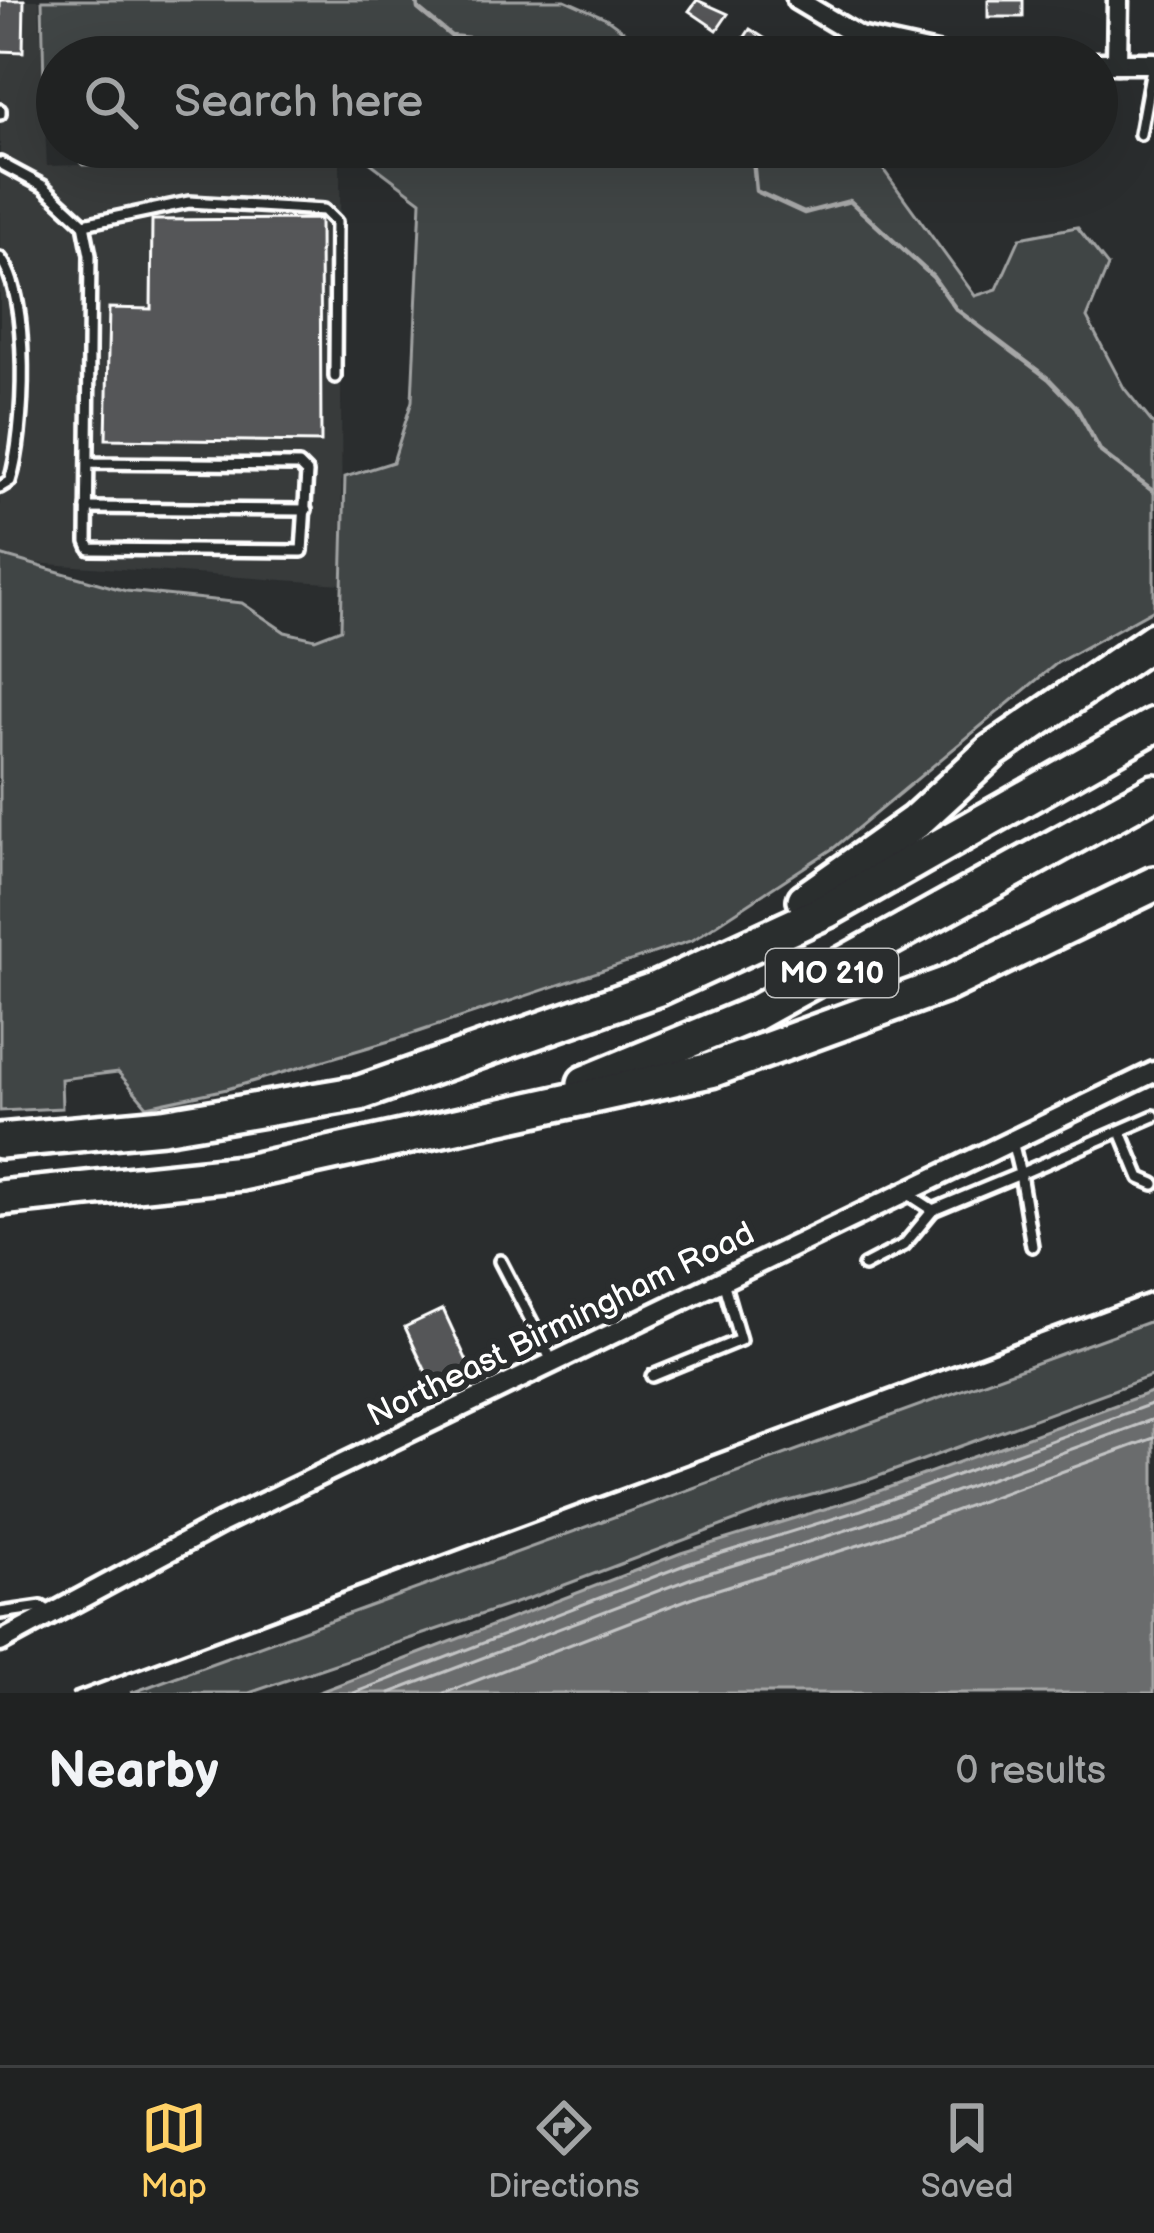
<!DOCTYPE html>
<html lang="en">
<head>
<meta charset="utf-8">
<style>
	:root { --surface:#202222; --page:#282a2a; --text:#f1f3f6; --muted:#a2a4a5; --line:#3d3f40; --accent:#ffd166 }
	body { margin:0; font-family:"Balsamiq Sans",sans-serif; background:var(--page); color:var(--text) }
	.list { margin:0; padding:0; list-style:none }
	h2 { display:flex; justify-content:space-between; align-items:center; height:156px; margin:0; padding:0 48px; font-size:51px }
	h2 small { font-size:39px; font-weight:400; color:var(--muted) }
	.icon { flex:none; width:66px; height:66px; fill:none; stroke:currentColor; stroke-width:2; stroke-linecap:round; stroke-linejoin:round }
	.map { position:relative; flex:none; width:1154px; height:1693px; overflow:hidden }
	.search { position:absolute; background:var(--surface); box-shadow:0 12px 48px #0002; left:36px; right:36px; top:36px; height:132px; display:flex; align-items:center; gap:30px; box-sizing:border-box; padding:0 42px; border-radius:66px; color:var(--muted); font-size:45px }
	.sheet { height:372px; background:var(--surface) }
	nav { display:flex; justify-content:space-around; align-items:center; box-sizing:border-box; height:168px; border-top:3px solid var(--line); background:var(--surface); font-size:33px; color:var(--muted) }
	nav a { display:grid; justify-items:center; gap:6px }
	nav .on { color:var(--accent) }
	.map>svg:first-child { display:block }
	.built { fill:#373a3b }
	.green { fill:#414445; stroke:#a0a2a2; stroke-width:3 }
	.water { fill:#6a6c6d; stroke:#a6a7a7; stroke-width:3 }
	.lines { fill:none; stroke-linecap:round; stroke-linejoin:round }
	.shore { stroke:#c3c4c5; stroke-width:3 }
	.stream { stroke:#a6a7a7; stroke-width:4.5 }
	.building { fill:#555758; stroke:#fff; stroke-width:3 }
	.lane-casing { stroke:#fff; stroke-width:18 }
	.street-casing { stroke:#fff; stroke-width:27 }
	.highway-casing { stroke:#fff; stroke-width:42 }
	.lane { stroke:#2a2d2e; stroke-width:9 }
	.street { stroke:#2a2d2e; stroke-width:18 }
	.highway { stroke:#2a2d2e; stroke-width:33 }
	.rail { stroke:#fff; stroke-width:4.5 }
	.labels { text-anchor:middle; stroke-width:12; stroke-linejoin:round; paint-order:stroke }
	.shield { fill:#2a2d2e; stroke:#bfc0c0; stroke-width:3 }
	.shield-label { font-size:30px; font-weight:bold; fill:#fff }
	.street-label { font-size:33px; fill:#fff; stroke:#2a2d2e }
</style>
</head>
<body>
<div class="map">
<svg width="1154" height="1693" viewBox="0 0 1154 1693">
	<rect width="100%" height="100%" fill="#2a2d2e"/>
	<filter id="ink" filterUnits="userSpaceOnUse"><feTurbulence type="fractalNoise" baseFrequency=".00833" numOctaves="2"/><feDisplacementMap in="SourceGraphic" scale="24" xChannelSelector="R" yChannelSelector="G"/><feConvolveMatrix kernelMatrix="1 2 1 2 8 2 1 2 1" color-interpolation-filters="sRGB"/></filter>
	<g filter="url(#ink)">
		<path class="built" d="M 0,0 L 39,0 L 47,166 L 340,157 L 342,584 L 31,563 L 0,555 Z"/>
		<g class="green">
			<path d="M 42,0 L 565,0 L 606,18 L 659,57 L 57,57 L 57,137 L 45,124 Z"/>
			<path d="M 66,147 L 769,147 L 778,163 L 875,158 L 975,296 L 997,289 L 1020,238 L 1077,227 L 1108,266 L 1087,318 L 1124,388 L 1154,425 L 1154,609 L 1057,663 L 835,847 L 693,940 L 403,1037 L 227,1089 L 147,1106 L 118,1072 L 61,1079 L 62,1108 L 0,1111 L 0,555 L 126,591 L 242,603 L 285,632 L 315,639 L 341,629 L 345,477 L 393,462 L 412,401 L 421,201 L 368,161 L 340,157 L 83,165 Z"/>
			<path d="M 1154,1320 L 1154,1375 L 871,1479 L 782,1503 L 530,1598 L 249,1693 L 131,1693 Z"/>
		</g>
		<path class="water" d="M 1154,1391 L 1154,1693 L 317,1693 L 681,1553 L 857,1499 Z"/>
		<g class="lines">
			<g class="shore">
				<path d="M 354,1693 L 687,1564 L 861,1510 L 1154,1403"/>
				<path d="M 390,1693 L 692,1578 L 866,1524 L 1154,1419"/>
				<path d="M 444,1693 L 699,1595 L 872,1541 L 1154,1438"/>
			</g>
			<g class="stream">
				<path d="M 417,0 L 418,9 L 451,36 L 551,47 L 593,40 L 597,57"/>
				<path d="M 744,147 L 753,159 L 756,191 L 804,213 L 850,201 L 933,277 L 956,309 L 1049,379 L 1076,407 L 1101,452 L 1154,492"/>
			</g>
		</g>
		<g class="building">
			<path d="M 0,0 L 24,0 L 23,52 L 0,51 Z"/>
			<path d="M 697,0 L 728,14 L 717,30 L 689,11 Z"/>
			<rect x="988" y="0" width="35" height="17"/>
			<path d="M 750,29 L 794,57 L 749,57 L 737,49 Z"/>
			<path d="M 320,219 L 321,442 L 106,439 L 109,308 L 151,309 L 152,220 Z"/>
			<path d="M 443,1309 L 472,1372 L 434,1389 L 405,1327 Z"/>
		</g>
		<g class="lines">
			<g class="lane-casing">
				<g id="lane">
					<path d="M 0,110 L 0,114"/>
					<path d="M 1140,134 L 1153,63"/>
					<path d="M 0,163 L 43,186 L 84,224 L 189,202 L 324,210 L 336,222 L 335,377"/>
					<path d="M 84,224 L 90,255 L 87,542 L 90,549 L 302,551 L 307,473 L 299,465 L 88,463"/>
					<path d="M 0,258 C 31,295 25,435 10,481 L 0,487"/>
					<path d="M 87,508 L 306,510"/>
					<path d="M 1121,1132 L 1140,1178 L 1154,1184"/>
					<path d="M 904,1191 L 933,1210 L 1020,1174 L 1012,1141"/>
					<path d="M 1032,1246 L 1020,1174 L 1154,1116"/>
					<path d="M 500,1261 L 552,1361"/>
					<path d="M 864,1266 L 904,1245 L 933,1210"/>
					<path d="M 652,1376 L 740,1340 L 722,1278"/>
					<path d="M 0,1613 L 42,1607 L 49,1612"/>
				</g>
			</g>
			<g class="street-casing">
				<g id="street">
					<path d="M 797,0 L 859,37 L 950,57"/>
					<path d="M 1097,63 L 1154,63"/>
					<path d="M 1117,63 L 1118,0"/>
					<path d="M 0,1642 L 221,1523 L 1154,1072"/>
				</g>
			</g>
			<g class="highway-casing">
				<g id="highway">
					<path d="M 805,900 L 915,822 L 992,751 L 1154,640"/>
					<path d="M 585,1083 L 753,1014 L 1154,792"/>
					<path d="M 0,1141 L 163,1126 L 360,1093 L 659,988 L 828,910 L 1154,725"/>
					<path d="M 0,1198 L 242,1173 L 711,1070 L 945,985 L 1154,884"/>
				</g>
			</g>
			<use href="#lane" class="lane"/>
			<use href="#street" class="street"/>
			<use href="#highway" class="highway"/>
			<path class="rail" d="M 73,1693 L 1154,1291"/>
		</g>
	</g>
	<g class="labels">
		<rect class="shield" x="766" y="949" width="132" height="48" rx="9"/>
		<g class="shield-label">
			<text x="832" y="983">MO 210</text>
		</g>
		<g class="street-label">
			<text transform="translate(560 1323) rotate(-26)" y="12">Northeast Birmingham Road</text>
		</g>
	</g>
</svg>
<div class="search"><svg class="icon" aria-label="search" viewBox="0 0 24 24"><circle cx="10" cy="10" r="6"/><path d="M15 15l6 6"/></svg>Search here</div>
</div>
<section class="sheet">
<h2>Nearby<small>0 results</small></h2>
<ul class="list">
</ul>
</section>
<nav>
<a class="on"><svg class="icon" aria-label="map" viewBox="0 0 24 24"><path d="M3 6l6-2 6 2 6-2v14l-6 2-6-2-6 2zM9 4v14M15 6v14"/></svg>Map</a>
<a><svg class="icon" aria-label="directions" viewBox="0 0 24 24"><path d="M12 3l9 9-9 9-9-9zM9 14v-3h6M13 9l2 2-2 2"/></svg>Directions</a>
<a><svg class="icon" aria-label="saved" viewBox="0 0 24 24"><path d="M7 4h10v16l-5-4-5 4z"/></svg>Saved</a>
</nav>
</body>
</html>
